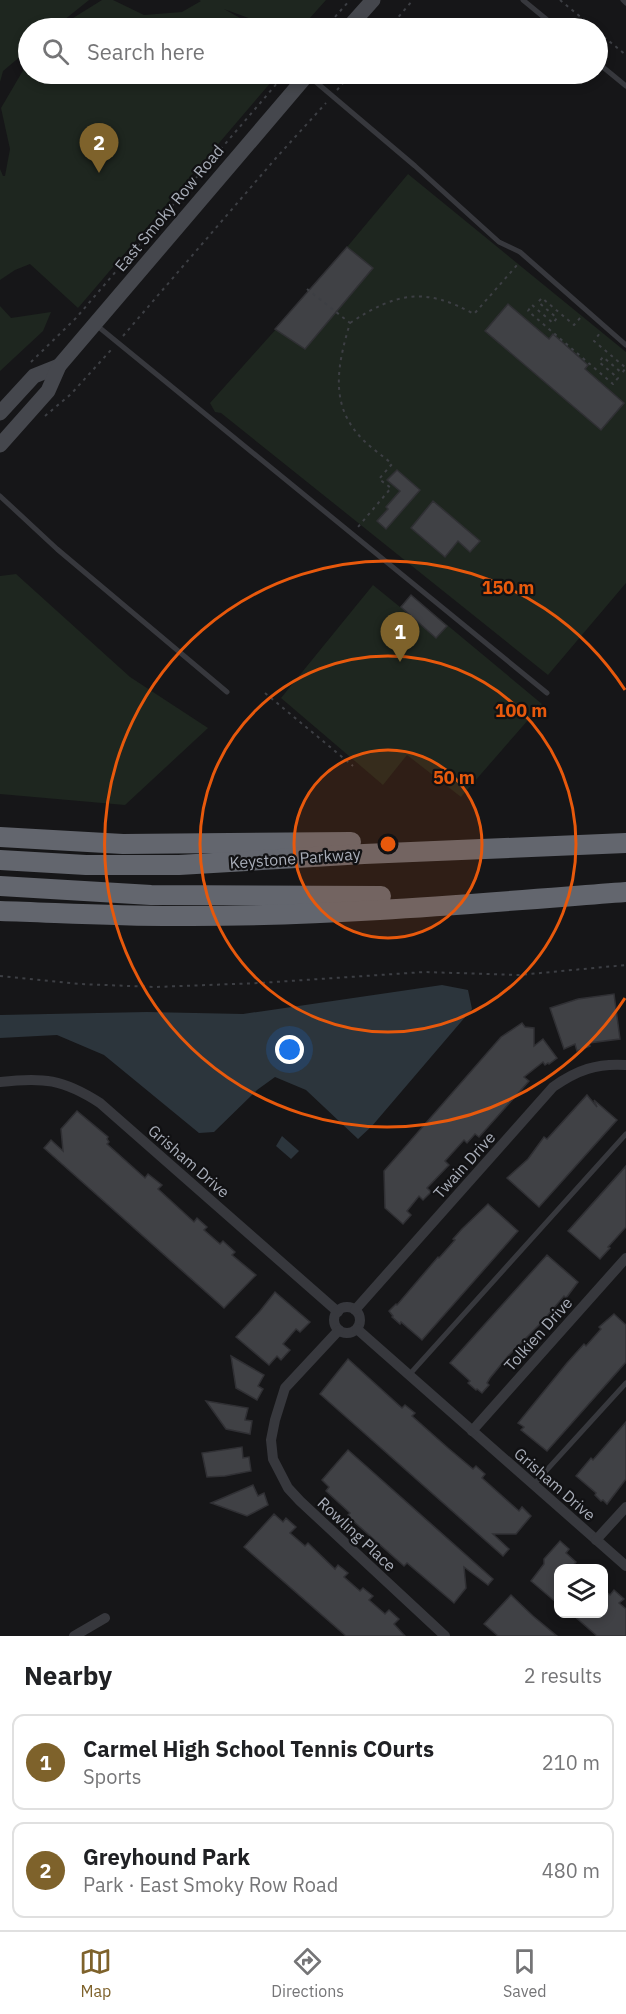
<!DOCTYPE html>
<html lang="en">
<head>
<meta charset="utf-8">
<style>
	:root { --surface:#fff; --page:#f2f2f2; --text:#202124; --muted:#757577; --line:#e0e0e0; --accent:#7e622b }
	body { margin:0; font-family:"IBM Plex Sans",sans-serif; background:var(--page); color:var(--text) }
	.controls { position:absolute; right:18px; bottom:18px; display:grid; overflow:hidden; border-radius:12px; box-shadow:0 3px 9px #0003 }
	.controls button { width:54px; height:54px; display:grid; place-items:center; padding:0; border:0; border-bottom:2px solid var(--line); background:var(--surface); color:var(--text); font:30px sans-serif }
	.you { position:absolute; left:290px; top:1050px; width:21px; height:21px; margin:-15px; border:4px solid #fff; border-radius:50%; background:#1a73e8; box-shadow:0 0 0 9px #1a73e833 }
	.badge { display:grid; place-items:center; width:39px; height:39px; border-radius:50%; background:var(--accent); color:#fff; font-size:20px; font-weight:700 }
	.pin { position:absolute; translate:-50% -50px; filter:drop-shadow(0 2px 3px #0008) }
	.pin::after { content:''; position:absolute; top:32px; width:21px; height:18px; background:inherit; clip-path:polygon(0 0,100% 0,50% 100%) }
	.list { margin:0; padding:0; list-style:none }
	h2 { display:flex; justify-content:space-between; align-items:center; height:78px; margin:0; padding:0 24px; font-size:26px }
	h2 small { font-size:20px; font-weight:400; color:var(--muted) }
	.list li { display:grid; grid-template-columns:39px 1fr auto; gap:18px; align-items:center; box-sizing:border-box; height:96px; margin:0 12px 12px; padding:0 12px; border:2px solid var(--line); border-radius:12px }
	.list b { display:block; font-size:22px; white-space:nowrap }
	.list p { margin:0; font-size:20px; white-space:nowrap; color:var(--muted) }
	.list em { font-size:20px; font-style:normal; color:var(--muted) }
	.icon { flex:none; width:33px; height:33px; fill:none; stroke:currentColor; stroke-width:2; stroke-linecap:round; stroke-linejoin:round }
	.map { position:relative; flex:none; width:626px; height:1636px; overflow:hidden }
	.search { position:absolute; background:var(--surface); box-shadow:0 3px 9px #0003; left:18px; right:18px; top:18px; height:66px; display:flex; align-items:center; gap:15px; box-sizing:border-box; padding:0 21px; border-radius:33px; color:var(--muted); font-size:22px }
	.sheet { height:294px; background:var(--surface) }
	nav { display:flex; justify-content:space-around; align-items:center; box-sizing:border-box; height:84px; border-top:2px solid var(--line); background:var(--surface); font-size:16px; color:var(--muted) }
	nav a { display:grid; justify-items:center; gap:3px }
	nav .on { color:var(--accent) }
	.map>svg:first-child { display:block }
	.green { fill:#1e261f }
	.water { fill:#2c353c }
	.building { fill:#404145; stroke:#303034; stroke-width:1.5 }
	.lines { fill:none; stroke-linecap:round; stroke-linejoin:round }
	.path { stroke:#3d3f44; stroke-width:2; stroke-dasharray:3 4.5; stroke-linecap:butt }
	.lane { stroke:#37383d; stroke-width:5 }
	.street { stroke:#37383d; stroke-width:10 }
	.secondary { stroke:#45474d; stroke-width:15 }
	.highway { stroke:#63666e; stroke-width:20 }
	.ring { fill:none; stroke:#e8590c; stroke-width:3 }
	.labels { text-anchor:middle; stroke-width:4.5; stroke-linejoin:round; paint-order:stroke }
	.street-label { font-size:16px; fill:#a8adb8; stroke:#111113 }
	.centre { fill:#e8590c; stroke:#111113; stroke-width:3 }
	.ring-label { font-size:18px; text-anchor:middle; font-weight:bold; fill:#e8590c; stroke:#111113; stroke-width:4.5; stroke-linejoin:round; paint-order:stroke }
</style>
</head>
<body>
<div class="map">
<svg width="626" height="1636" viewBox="0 0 626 1636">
	<rect width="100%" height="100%" fill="#161618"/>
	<g class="green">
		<path d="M 0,0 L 89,0 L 54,28 L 28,28 L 28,50 L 3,71 L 0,82 Z"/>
		<path d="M 102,0 L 113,0 L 144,15 L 182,12 L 201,1 L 199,0 L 326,0 L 301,28 L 276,28 L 224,9 L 258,28 L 57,28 Z"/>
		<path d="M 28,62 L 28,74 L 278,74 L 78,308 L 30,264 L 15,270 L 0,280 L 0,169 L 3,176 L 5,176 L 10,149 L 1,108 Z"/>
		<path d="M 408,174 L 626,352 L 626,583 L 548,675 L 221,413 L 215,412 L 210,403 L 312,289 Z"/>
		<path d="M 0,306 L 11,318 L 51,312 L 43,331 L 0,371 Z"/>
		<path d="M 16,574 L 130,677 L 208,728 L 125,805 L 0,794 L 0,576 Z"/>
		<path d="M 373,585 L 400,607 L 411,595 L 542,704 L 461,797 L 407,755 L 383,785 L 281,698 Z"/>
	</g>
	<g class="water">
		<path d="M 442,985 L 468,990 L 472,1009 L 372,1126 L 358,1139 L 306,1090 L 275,1077 L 257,1090 L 214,1132 L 199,1133 L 104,1055 L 57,1035 L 0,1038 L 0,1015 L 147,1012 L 243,1014 Z"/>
		<path d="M 282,1136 L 299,1151 L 291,1159 L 276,1146 Z"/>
	</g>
	<g class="building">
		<path d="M 347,247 L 373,268 L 305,349 L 275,329 Z"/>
		<path d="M 508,304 L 549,339 L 553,334 L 588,365 L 585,369 L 624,403 L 601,430 L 485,331 Z"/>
		<path d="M 397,470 L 420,490 L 386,529 L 377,521 L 388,509 L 386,507 L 400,491 L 387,480 Z"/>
		<path d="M 433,501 L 480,541 L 470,552 L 458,541 L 445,557 L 411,528 Z"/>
		<path d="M 411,595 L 447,626 L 436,638 L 401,607 Z"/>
		<path d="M 614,994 L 620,1039 L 589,1043 L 590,1046 L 577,1051 L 575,1044 L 564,1049 L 550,1008 L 578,999 Z"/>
		<path d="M 522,1023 L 525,1027 L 534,1028 L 534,1046 L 543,1039 L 557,1058 L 549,1064 L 548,1063 L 545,1065 L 543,1062 L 524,1077 L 529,1081 L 479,1137 L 475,1134 L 467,1143 L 464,1140 L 445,1161 L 449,1165 L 427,1188 L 431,1192 L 423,1200 L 419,1196 L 407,1211 L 411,1215 L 403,1224 L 385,1208 L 384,1171 L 501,1037 Z"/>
		<path d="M 587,1095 L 597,1107 L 594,1100 L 617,1120 L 539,1207 L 507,1178 L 528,1159 L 544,1137 L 547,1139 Z"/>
		<path d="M 77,1111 L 108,1137 L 107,1139 L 109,1142 L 107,1144 L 145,1178 L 148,1174 L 162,1185 L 158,1189 L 194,1222 L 197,1218 L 207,1227 L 204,1230 L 220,1244 L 223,1241 L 235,1252 L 232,1255 L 256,1275 L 224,1308 L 44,1148 L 51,1140 L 63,1151 L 61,1129 Z"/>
		<path d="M 626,1166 L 626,1227 L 608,1247 L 610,1248 L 600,1259 L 568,1231 Z"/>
		<path d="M 488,1204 L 518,1231 L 422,1340 L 401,1322 L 400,1324 L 392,1317 L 393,1316 L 389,1311 L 396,1304 L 397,1305 L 438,1257 L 439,1258 L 455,1240 L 453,1239 L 462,1229 Z"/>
		<path d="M 547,1255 L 578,1282 L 566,1298 L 564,1296 L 542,1322 L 508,1356 L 490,1378 L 487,1383 L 489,1385 L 482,1393 L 477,1389 L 476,1390 L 468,1383 L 470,1381 L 450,1363 Z"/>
		<path d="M 275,1292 L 310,1322 L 300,1332 L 296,1329 L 283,1344 L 290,1350 L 281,1360 L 277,1356 L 269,1365 L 236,1337 L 260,1311 Z"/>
		<path d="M 614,1314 L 626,1325 L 626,1362 L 547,1451 L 521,1430 L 524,1427 L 518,1423 L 567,1363 L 584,1344 L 586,1346 L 601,1329 L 599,1327 Z"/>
		<path d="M 231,1356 L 264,1375 L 258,1386 L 263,1389 L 257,1400 L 236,1388 Z"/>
		<path d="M 348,1359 L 402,1408 L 405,1405 L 415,1413 L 412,1416 L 448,1448 L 473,1469 L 476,1466 L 485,1474 L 482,1478 L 519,1511 L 522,1507 L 531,1516 L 516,1534 L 493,1534 L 509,1549 L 503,1556 L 320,1394 Z"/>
		<path d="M 206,1401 L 248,1408 L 245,1420 L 252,1421 L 250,1434 L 226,1429 Z"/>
		<path d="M 626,1422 L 626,1479 L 607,1504 L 603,1500 L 601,1501 L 595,1495 L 596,1493 L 576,1476 L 591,1458 L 593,1460 Z"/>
		<path d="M 242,1447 L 243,1458 L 249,1457 L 251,1471 L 225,1476 L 207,1477 L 202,1453 Z"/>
		<path d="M 348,1450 L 493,1579 L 488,1585 L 464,1567 L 466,1588 L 454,1603 L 407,1563 L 404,1566 L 351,1519 L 348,1515 L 350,1513 L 326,1491 L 329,1487 L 322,1480 Z"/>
		<path d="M 253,1485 L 258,1496 L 264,1493 L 268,1505 L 247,1516 L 211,1503 Z"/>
		<path d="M 274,1514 L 283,1522 L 286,1518 L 296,1527 L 290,1533 L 305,1546 L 308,1543 L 335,1569 L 338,1565 L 348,1573 L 344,1577 L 360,1591 L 363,1588 L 373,1596 L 369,1600 L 385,1614 L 389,1610 L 399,1619 L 394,1624 L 405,1636 L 346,1636 L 244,1547 Z"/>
		<path d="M 560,1541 L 569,1549 L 566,1553 L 576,1562 L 570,1569 L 558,1569 L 558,1604 L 531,1581 L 544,1564 L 544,1559 Z"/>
		<path d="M 603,1589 L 610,1595 L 614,1590 L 624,1599 L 619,1603 L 626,1609 L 626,1636 L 597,1636 L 572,1614 L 603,1614 Z"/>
		<path d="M 511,1595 L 533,1616 L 557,1636 L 498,1636 L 484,1624 Z"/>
	</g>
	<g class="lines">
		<g class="path">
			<path d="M 560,0 L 594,28"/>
			<path d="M 325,28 L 350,0"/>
			<path d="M 389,28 L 413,0"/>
			<path d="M 598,32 L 626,55"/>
			<path d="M 337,90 L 351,74"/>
			<path d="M 307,289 L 350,323 C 339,360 329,400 357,433 C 366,445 381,454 392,464 L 379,479 L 391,488 L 358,527"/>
			<path d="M 580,318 L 574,325 L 542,298 L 538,302 L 557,318 L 553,323 L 532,305 L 528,311 L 613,384 L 618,378 L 599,362 L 603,357 L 622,373 L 626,368 L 594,341 L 600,333"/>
			<path d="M 350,323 C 397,292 425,287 474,314 L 518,264"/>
			<path d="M 123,336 L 276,158 L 326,103"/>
			<path d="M 31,362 L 76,318 L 285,74"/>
			<path d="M 45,416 L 71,394 L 111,350"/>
			<path d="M 265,693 L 353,766"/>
			<path d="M 0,976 L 80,984 L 155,987 L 260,983 L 424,972 L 519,975 L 626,965"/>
		</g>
		<g class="lane">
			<path d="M 523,0 L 557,28"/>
			<path d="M 623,0 L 626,3"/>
			<path d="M 598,63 L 626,86"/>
			<path d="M 310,77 L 415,166 L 499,242 L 520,252 L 626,345"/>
			<path d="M 95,324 L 547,693"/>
			<path d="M 0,496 L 57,549 L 227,692"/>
			<path d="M 409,1375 L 626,1134"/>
			<path d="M 534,1484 L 626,1383"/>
		</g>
		<g class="street">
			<path d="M 0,1082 C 43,1077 63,1079 100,1103 L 338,1312"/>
			<circle cx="347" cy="1320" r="13"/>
			<path d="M 355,1310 L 553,1087 C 577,1070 597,1063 626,1065"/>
			<path d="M 357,1329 L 626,1566"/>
			<path d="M 339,1330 L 285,1388 L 275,1420 L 271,1440 L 273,1459 L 288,1488 L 300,1501 L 445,1636"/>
			<path d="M 472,1431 L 626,1258"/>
			<path d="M 596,1540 L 626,1507"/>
			<path d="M 74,1636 L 105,1618"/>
		</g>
		<g class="secondary">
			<path d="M 348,28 L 373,0"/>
			<path d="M 0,413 L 34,376 L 59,366"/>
			<path d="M 0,445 L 48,391 L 59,366 L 308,74"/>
		</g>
		<g class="highway">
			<path d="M 0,837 L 123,844 L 351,842"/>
			<path d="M 0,860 L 86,865 L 179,865 L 364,854 L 626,843"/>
			<path d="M 0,886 L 151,895 L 381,896"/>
			<path d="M 0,911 C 64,913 127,917 191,916 C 336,916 481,903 626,892"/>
		</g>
	</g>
	<circle cx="388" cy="844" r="94" fill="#e8590c" fill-opacity=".12"/>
	<g class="ring">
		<circle cx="388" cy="844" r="94"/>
		<circle cx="388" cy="844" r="188"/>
		<path d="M625 998A283 283 0 1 1 625 690"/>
	</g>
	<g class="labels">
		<g class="street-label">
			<text transform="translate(169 208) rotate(-50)" y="6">East Smoky Row Road</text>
			<text transform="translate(295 858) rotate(-4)" y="6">Keystone Parkway</text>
			<text transform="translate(189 1161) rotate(41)" y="6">Grisham Drive</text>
			<text transform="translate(464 1165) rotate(-48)" y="6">Twain Drive</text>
			<text transform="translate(538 1334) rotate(-48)" y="6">Tolkien Drive</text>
			<text transform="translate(555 1484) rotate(41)" y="6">Grisham Drive</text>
			<text transform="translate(357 1534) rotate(43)" y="6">Rowling Place</text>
		</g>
	</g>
	<circle cx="388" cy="844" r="9" class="centre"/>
	<g class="ring-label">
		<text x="508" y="594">150 m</text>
		<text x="521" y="717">100 m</text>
		<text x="454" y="784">50 m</text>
	</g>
</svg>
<div class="controls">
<button><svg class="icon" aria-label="layers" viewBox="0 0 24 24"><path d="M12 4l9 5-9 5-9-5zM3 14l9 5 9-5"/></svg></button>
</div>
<div class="you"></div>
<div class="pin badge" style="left:400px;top:662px">1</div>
<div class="pin badge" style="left:99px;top:173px">2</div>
<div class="search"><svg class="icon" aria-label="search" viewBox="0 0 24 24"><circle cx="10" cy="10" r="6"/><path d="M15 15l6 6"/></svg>Search here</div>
</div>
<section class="sheet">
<h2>Nearby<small>2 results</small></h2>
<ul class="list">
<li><span class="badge">1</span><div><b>Carmel High School Tennis COurts</b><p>Sports</p></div><em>210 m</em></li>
<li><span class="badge">2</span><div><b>Greyhound Park</b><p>Park · East Smoky Row Road</p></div><em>480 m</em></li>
</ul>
</section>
<nav>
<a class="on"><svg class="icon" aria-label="map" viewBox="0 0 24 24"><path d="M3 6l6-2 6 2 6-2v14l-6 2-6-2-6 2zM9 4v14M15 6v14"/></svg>Map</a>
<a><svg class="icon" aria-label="directions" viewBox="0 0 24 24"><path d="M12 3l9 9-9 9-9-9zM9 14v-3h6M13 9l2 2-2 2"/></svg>Directions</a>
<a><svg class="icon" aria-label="saved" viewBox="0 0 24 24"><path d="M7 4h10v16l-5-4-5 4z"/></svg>Saved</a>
</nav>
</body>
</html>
